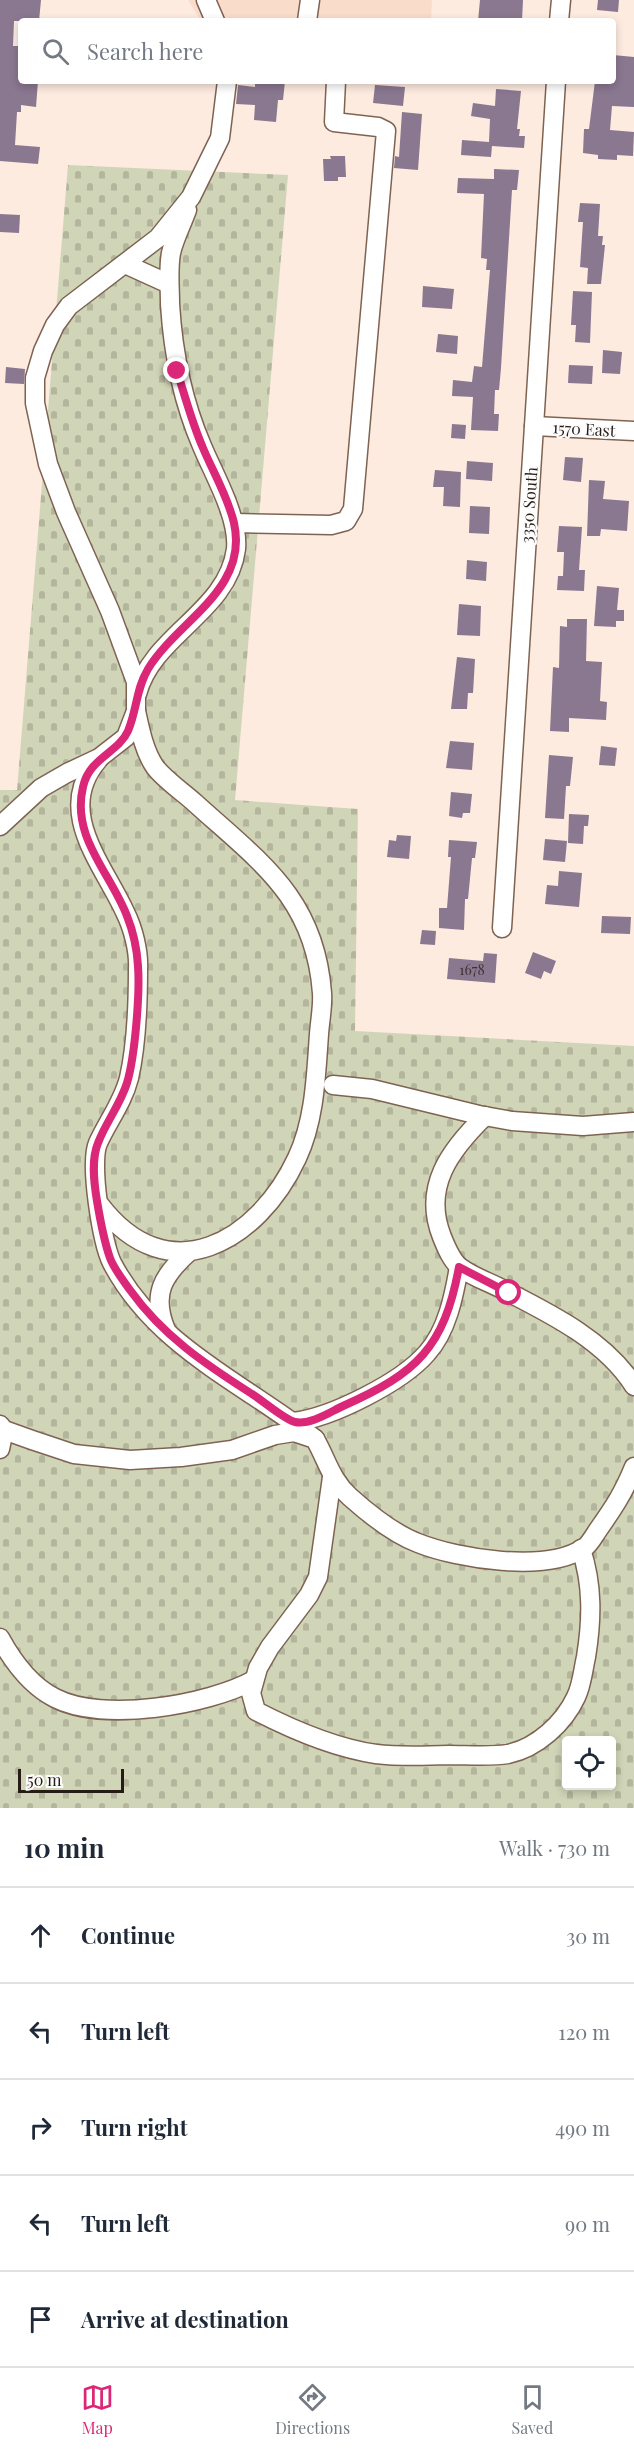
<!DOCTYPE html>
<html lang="en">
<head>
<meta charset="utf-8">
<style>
	:root { --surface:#fff; --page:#f2f2f3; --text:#1f2937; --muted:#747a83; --line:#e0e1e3; --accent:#db2777 }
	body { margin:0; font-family:"Playfair Display",serif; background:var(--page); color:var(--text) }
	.controls { position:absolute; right:18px; bottom:18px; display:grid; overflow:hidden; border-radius:6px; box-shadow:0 3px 9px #0003 }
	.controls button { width:54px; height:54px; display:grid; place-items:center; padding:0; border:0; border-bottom:2px solid var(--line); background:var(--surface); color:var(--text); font:30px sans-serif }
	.scale { position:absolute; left:18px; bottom:15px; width:106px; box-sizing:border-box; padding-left:6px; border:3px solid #261b15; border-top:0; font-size:16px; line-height:21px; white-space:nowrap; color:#261b15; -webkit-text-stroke:4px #fcfcfc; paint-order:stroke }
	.stop { position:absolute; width:18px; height:18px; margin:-14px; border:4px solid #db2777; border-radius:50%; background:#fff }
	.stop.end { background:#db2777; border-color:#fff; box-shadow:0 2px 6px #0008 }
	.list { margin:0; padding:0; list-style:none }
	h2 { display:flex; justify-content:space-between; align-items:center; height:78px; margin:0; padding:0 24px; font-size:26px }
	h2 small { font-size:20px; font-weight:400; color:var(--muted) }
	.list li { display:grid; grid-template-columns:39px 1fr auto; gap:18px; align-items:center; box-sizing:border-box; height:96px; padding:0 24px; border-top:2px solid var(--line) }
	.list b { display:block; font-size:22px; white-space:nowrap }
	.list em { font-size:20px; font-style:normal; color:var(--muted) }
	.icon { flex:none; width:33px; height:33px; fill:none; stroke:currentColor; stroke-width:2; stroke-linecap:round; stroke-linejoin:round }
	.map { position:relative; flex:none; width:634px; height:1808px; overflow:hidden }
	.search { position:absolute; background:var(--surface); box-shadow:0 3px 9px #0003; left:18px; right:18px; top:18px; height:66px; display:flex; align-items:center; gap:15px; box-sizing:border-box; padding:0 21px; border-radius:6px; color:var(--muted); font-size:22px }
	.sheet { height:558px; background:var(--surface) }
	nav { display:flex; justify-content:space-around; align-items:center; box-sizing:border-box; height:84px; border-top:2px solid var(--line); background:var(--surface); font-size:16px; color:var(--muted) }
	nav a { display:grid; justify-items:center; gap:3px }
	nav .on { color:var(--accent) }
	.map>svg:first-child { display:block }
	.built { fill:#fadcca }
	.cemetery { fill:url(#cemetery-stones); fill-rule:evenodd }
	.building { fill:#8a7790 }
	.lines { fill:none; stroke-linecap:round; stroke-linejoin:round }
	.minor-casing { stroke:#7e6353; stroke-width:21 }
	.minor { stroke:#fff; stroke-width:18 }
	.route { stroke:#db2777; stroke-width:8 }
	.labels { text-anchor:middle; stroke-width:4.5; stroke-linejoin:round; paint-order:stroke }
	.number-label { font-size:14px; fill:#3f3234 }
	.street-label { font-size:16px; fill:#261b15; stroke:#fcfcfc }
</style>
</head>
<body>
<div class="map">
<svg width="634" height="1808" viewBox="0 0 634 1808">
	<defs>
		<pattern id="cemetery-stones" width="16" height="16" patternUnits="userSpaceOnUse" patternTransform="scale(1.5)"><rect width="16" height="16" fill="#d1d5b7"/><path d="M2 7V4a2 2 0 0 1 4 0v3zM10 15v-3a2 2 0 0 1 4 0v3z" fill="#b3b69c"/></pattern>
	</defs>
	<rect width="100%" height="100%" fill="#fdebe0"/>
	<path class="built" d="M 188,0 L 432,0 L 431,21 L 201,21 Z"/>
	<path class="cemetery" d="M 68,165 L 288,175 L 235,800 L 358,809 L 355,1031 L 634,1046 L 634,1808 L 0,1808 L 0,790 L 17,790 ZM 566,1740 L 612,1740 L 612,1786 L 566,1786 Z"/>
	<g class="building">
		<path d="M 0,0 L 41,0 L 39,21 L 14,21 L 13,46 L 21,46 L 21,81 L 38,81 L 36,107 L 21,105 L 21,112 L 17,112 L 15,145 L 40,147 L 38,164 L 0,161 Z"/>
		<path d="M 480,0 L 523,0 L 522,21 L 478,21 Z"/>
		<path d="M 598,0 L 619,0 L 618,12 L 597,10 Z"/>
		<path d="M 613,55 L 634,57 L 634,107 L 612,106 L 610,130 L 634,132 L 633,156 L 617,155 L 617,160 L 598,159 L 598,155 L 583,153 L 584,129 L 589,129 L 595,81 L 613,81 Z"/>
		<path d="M 255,81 L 285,81 L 283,100 L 278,100 L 276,122 L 254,120 L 255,105 L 236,104 L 238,85 L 255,87 Z"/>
		<path d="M 375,85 L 405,87 L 403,106 L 373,103 Z"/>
		<path d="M 496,89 L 521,91 L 517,129 L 520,129 L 519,136 L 525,136 L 524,148 L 492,146 L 491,157 L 461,155 L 462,140 L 489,142 L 490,119 L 471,116 L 473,103 L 495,106 Z"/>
		<path d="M 402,112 L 422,114 L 418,170 L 394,168 L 395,156 L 399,157 Z"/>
		<path d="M 330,156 L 345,156 L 346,177 L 338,177 L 338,181 L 324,181 L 323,159 L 331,159 Z"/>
		<path d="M 494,169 L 519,170 L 517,190 L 512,190 L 501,368 L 499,390 L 495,390 L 494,414 L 499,414 L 498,431 L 471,430 L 473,397 L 452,396 L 453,380 L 472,382 L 474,366 L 482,367 L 490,270 L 486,270 L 487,259 L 481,258 L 484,194 L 457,193 L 458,178 L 494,179 Z"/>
		<path d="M 580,203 L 600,204 L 598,236 L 603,236 L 602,245 L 605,245 L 601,284 L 587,284 L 588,268 L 580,267 L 583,222 L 578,222 Z"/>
		<path d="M 0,214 L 20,215 L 19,233 L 0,232 Z"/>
		<path d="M 423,286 L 454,289 L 452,309 L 422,307 Z"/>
		<path d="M 573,291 L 592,292 L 590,343 L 575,342 L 576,325 L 571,325 Z"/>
		<path d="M 438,334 L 458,336 L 457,354 L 436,352 Z"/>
		<path d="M 603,350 L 622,352 L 620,374 L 602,373 Z"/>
		<path d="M 569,365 L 593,366 L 592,384 L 568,383 Z"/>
		<path d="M 6,367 L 25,369 L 24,384 L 5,383 Z"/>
		<path d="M 452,424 L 466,425 L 465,439 L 451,438 Z"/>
		<path d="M 565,457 L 583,458 L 581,482 L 563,480 Z"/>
		<path d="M 467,461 L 493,463 L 492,481 L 466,479 Z"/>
		<path d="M 435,470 L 461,472 L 460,507 L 443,506 L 444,487 L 433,487 Z"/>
		<path d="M 589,480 L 605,481 L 603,499 L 629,501 L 627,531 L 601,529 L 600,536 L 587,536 Z"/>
		<path d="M 470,506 L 490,507 L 489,534 L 469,533 Z"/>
		<path d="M 559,526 L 582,527 L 579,570 L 585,570 L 584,591 L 557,590 L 558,576 L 563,576 L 564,552 L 557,552 Z"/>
		<path d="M 467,560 L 487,562 L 486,581 L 466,579 Z"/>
		<path d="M 597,586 L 619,588 L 617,610 L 624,610 L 624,621 L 616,621 L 616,627 L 594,626 Z"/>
		<path d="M 459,604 L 481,606 L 480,636 L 457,635 Z"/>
		<path d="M 567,619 L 587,619 L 586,661 L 602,662 L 600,701 L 607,702 L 606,720 L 569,718 L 569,732 L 550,731 L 553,667 L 559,668 L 560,626 L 567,627 Z"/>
		<path d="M 457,657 L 475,659 L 473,693 L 468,693 L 467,709 L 451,709 Z"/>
		<path d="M 450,741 L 474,743 L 472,770 L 446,768 Z"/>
		<path d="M 601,746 L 617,748 L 615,766 L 599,765 Z"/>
		<path d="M 549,755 L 573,757 L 570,786 L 566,786 L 564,819 L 545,818 Z"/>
		<path d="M 451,792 L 472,794 L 470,813 L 463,813 L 462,818 L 449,816 Z"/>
		<path d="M 569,814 L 589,815 L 588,826 L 584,826 L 583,844 L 568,843 Z"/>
		<path d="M 397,835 L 411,836 L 409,859 L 387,857 L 389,840 L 396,841 Z"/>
		<path d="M 545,839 L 567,841 L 565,862 L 543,860 Z"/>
		<path d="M 449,840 L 477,842 L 475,858 L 472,858 L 468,899 L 465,899 L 464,930 L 439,928 L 439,908 L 447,908 L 451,857 L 448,857 Z"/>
		<path d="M 559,871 L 582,873 L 579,907 L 545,904 L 547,885 L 558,886 Z"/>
		<path d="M 602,916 L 631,917 L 630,934 L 601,933 Z"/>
		<path d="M 422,930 L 436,931 L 435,945 L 420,944 Z"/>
		<path d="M 533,952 L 556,961 L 551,974 L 544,971 L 541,979 L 525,973 Z"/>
		<path d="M 484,953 L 497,954 L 495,983 L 447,979 L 449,958 L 483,961 Z"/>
	</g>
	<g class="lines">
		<g class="minor-casing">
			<g id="minor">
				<path d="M 206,0 L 215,21"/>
				<path d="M 307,21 L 310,0"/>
				<path d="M 559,21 L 561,0"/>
				<path d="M 125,264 L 169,284"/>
				<path d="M 534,426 L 634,431"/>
				<path d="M 234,523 L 331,525 L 346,521 L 353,509 L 386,131 L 378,127 L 334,122 L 336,81"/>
				<path d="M 137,694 C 152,635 228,612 236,549 C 239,517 214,475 202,446 C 182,400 173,353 170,304 C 170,287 168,269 171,253 C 174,239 182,224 187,210"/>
				<path d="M 98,760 C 54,811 103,864 125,912 C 133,928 139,951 138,969 C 138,1004 137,1043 129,1078 C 123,1102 108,1121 98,1143 C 89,1163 102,1243 112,1263 C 156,1347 244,1383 315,1439"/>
				<path d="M 0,826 L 41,788 L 67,773 L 99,758 L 126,737 L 136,711 L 136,682 L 110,611 L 66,512 L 48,464 L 35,403 L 35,378 L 43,351 L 55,325 L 69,306 L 158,238 L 191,197 L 220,138 L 227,81"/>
				<path d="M 502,928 L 556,81"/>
				<path d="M 333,1085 L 372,1089 L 479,1115 L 512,1121 L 583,1126 L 634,1122"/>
				<path d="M 485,1116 C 450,1150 422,1187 442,1237 C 446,1247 452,1262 461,1268 C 473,1277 489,1282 502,1289 C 549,1313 605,1340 634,1386"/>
				<path d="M 100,1205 C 168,1294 258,1242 297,1158 C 315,1120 316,1075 319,1034 C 320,1020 323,1006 322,993 C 315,898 260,862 195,803 C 183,792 165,780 155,767 C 144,751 140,729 136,711"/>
				<path d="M 166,1330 C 151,1294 163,1275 190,1251"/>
				<path d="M 293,1422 C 331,1418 402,1382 427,1353 C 447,1331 454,1296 459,1267"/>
				<path d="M 0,1425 L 4,1430 L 32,1440 L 74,1454 L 130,1460 L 181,1457 L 232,1450 L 275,1435 L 294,1432 L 315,1439 C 327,1460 331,1480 350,1497 C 369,1514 394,1534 418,1543 C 458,1559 546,1573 584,1548 C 589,1545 594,1536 598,1530 C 614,1507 623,1494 634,1467"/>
				<path d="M 0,1449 L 4,1430"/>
				<path d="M 332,1477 L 318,1577 L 309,1595 L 270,1647 L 258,1668 L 251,1693 L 256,1711 C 293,1730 334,1748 376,1754 C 400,1757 425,1756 449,1755 C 467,1755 490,1757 508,1754 C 537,1748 564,1723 576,1697 C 582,1685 583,1670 586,1657 C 592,1620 593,1585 581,1549"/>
				<path d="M 0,1638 C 12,1660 31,1686 55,1698 C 103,1723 208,1705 254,1680"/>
			</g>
		</g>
		<use href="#minor" class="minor"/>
	</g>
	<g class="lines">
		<path class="route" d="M 177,371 C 185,396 192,423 203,448 C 213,472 228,497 234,523 C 249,590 178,620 148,669 C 136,689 137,710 128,731 C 118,753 89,758 83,787 C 71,837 110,872 127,916 C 133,931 137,949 138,966 C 140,994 135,1056 127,1083 C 120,1105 106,1122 98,1143 C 91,1160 94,1183 97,1201 C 100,1219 104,1241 110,1258 C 114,1269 123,1280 130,1290 C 163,1336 205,1364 252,1394 C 262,1400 285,1420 295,1422 C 311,1425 330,1412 343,1406 C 417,1373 444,1348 459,1267 L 509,1293"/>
	</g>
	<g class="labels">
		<g class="number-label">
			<text x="472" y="975">1678</text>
		</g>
		<g class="street-label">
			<text transform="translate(584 429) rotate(3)" y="6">1570 East</text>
			<text transform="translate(529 505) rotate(-86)" y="6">3350 South</text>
		</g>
	</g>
</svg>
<div class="controls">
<button><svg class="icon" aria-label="locate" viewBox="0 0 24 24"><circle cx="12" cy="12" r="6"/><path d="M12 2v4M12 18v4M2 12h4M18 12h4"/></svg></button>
</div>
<div class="scale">50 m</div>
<div class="stop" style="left:509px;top:1293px"></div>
<div class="stop end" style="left:177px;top:371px"></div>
<div class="search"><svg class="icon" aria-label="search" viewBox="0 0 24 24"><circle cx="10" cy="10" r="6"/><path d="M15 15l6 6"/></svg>Search here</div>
</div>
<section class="sheet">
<h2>10 min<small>Walk · 730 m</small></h2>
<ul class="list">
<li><svg class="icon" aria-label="ahead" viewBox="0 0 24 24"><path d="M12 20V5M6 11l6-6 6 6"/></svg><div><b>Continue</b></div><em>30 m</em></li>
<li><svg class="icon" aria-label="left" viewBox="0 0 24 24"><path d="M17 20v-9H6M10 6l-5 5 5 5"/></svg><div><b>Turn left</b></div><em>120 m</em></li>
<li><svg class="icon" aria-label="right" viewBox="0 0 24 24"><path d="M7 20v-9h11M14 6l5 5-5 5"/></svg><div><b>Turn right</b></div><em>490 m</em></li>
<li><svg class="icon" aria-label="left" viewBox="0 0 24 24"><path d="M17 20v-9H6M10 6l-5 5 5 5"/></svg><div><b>Turn left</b></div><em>90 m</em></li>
<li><svg class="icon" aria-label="arrive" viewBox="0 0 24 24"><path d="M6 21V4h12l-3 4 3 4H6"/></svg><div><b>Arrive at destination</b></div></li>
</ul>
</section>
<nav>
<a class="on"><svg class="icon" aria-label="map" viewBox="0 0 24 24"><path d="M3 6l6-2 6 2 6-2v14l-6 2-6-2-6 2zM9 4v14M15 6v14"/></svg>Map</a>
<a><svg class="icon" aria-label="directions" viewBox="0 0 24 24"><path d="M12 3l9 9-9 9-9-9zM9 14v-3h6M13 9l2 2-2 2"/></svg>Directions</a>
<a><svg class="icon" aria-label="saved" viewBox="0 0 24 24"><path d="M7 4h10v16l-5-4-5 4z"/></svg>Saved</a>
</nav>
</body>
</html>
